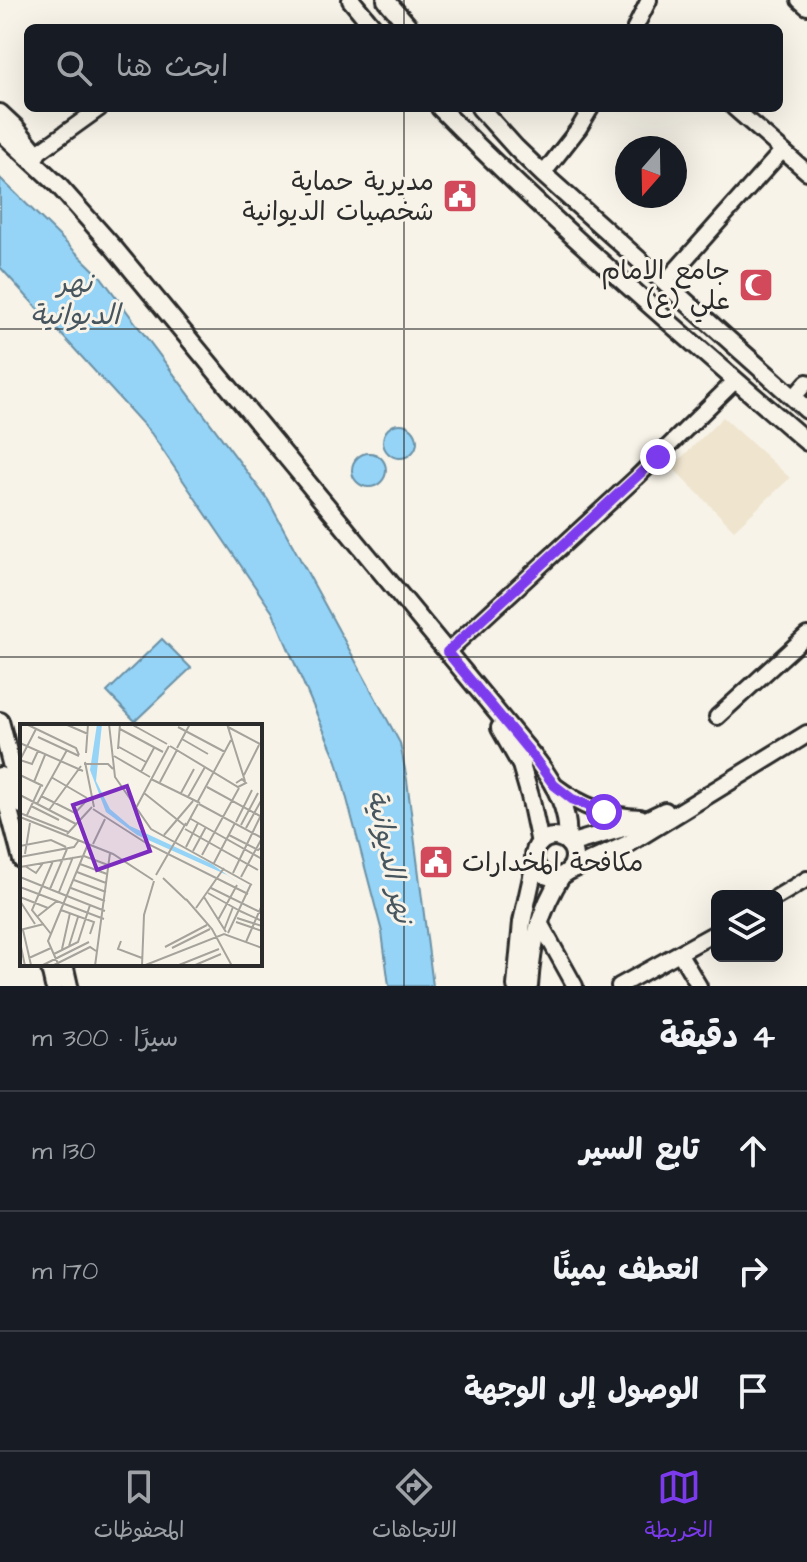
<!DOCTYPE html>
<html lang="ar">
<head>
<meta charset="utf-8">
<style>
	:root { --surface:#171b24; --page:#20242c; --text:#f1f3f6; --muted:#9ea1a6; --line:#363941; --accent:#7c3aed }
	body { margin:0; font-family:"Architects Daughter","Playpen Sans Arabic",sans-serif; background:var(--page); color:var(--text); direction:rtl }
	.controls { position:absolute; right:24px; bottom:24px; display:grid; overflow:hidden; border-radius:12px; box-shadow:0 8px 32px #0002 }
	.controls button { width:72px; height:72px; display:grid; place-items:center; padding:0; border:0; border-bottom:2px solid var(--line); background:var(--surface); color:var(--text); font:40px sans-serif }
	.compass { position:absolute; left:615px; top:136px; width:72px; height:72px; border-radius:50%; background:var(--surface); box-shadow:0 8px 32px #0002; rotate:200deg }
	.stop { position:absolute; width:24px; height:24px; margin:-18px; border:6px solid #7c3aed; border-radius:50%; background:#fff }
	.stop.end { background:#7c3aed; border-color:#fff; box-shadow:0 2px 8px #0008 }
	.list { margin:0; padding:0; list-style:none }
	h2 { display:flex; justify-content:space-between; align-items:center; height:104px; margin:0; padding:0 32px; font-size:34px }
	h2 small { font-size:26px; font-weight:400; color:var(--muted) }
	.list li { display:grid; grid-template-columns:52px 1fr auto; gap:24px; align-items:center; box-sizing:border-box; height:120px; padding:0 32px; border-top:2px solid var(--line) }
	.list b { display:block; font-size:30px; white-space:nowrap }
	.list em { font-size:26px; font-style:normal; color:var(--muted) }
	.icon { flex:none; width:44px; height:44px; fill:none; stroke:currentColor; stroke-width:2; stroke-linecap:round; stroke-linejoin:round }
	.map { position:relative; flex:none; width:807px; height:986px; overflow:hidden; direction:ltr }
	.search { position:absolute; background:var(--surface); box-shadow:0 8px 32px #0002; left:24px; right:24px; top:24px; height:88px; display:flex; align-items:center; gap:20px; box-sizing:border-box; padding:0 28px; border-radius:12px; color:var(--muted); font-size:30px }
	.sheet { height:464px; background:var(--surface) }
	nav { display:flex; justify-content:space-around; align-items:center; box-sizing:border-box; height:112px; border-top:2px solid var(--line); background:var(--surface); font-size:22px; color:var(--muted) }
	nav a { display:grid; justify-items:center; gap:4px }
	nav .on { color:var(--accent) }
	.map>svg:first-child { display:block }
	.built { fill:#efe4ce }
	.water { fill:#95d4f7; stroke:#6b90a5; stroke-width:2 }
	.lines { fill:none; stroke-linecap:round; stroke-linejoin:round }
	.minor-casing { stroke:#2b2b2b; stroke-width:20 }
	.major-casing { stroke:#2b2b2b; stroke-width:22 }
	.minor { stroke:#f7f3e8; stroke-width:14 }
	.major { stroke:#f7f3e8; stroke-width:16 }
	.route { stroke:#7c3aed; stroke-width:10 }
	.grid { fill:none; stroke:#2b2b2b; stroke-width:2; stroke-opacity:0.55 }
	.labels { text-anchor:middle; stroke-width:6; stroke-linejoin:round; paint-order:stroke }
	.poi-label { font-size:26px; fill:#2b2b2b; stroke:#f7f3e8; text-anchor:end }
	.water-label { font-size:28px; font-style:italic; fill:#46555e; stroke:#f7f3e8 }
	.inset-road { fill:none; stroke:#a5a39c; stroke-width:2 }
	.view { fill:#7b2cbf; fill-opacity:0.15; stroke:#7b2cbf; stroke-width:4 }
	.inset-edge { fill:none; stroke:#2b2b2b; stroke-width:4 }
</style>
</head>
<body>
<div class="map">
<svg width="807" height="986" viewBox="0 0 807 986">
	<rect width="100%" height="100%" fill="#f7f3e8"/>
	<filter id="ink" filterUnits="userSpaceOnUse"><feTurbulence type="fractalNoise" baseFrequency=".0125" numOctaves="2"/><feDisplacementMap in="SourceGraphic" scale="16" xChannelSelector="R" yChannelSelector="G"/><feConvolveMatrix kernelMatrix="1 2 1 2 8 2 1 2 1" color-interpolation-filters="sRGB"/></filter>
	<g filter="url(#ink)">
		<path class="built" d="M 723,417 L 790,478 L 734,530 L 672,467 Z"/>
		<g class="water">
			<path d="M 0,178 L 101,277 L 268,500 L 400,743 L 407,780 L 433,986 L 389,986 L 382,932 L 337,761 L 273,613 L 151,433 L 0,267 Z"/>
			<circle cx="400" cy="441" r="17"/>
			<circle cx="369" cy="470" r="17"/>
			<path d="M 162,639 L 191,668 L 135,721 L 107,692 Z"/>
		</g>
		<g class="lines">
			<g class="minor-casing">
				<g id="minor">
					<path d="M 799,0 L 807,7"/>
					<path d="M 635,28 L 649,0"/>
					<path d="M 734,108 L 807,172"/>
					<path d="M 36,154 L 100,108"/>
					<path d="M 543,174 L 579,128 L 591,108"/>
					<path d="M 665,282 L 782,151"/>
					<path d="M 793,398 L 807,382"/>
					<path d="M 447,652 L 636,478 L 736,380"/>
					<path d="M 717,717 L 807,635"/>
					<path d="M 777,897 L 807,879"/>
					<path d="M 539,921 L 575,986"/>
					<path d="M 680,954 L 699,986"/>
					<path d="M 619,986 L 717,932"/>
				</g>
			</g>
			<g class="major-casing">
				<g id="major">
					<path d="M 351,0 L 374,28"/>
					<path d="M 386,0 L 410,28"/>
					<path d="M 440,108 C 556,226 682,334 807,442"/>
					<path d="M 480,108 L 516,148 L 543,174 L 807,410"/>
					<path d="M 0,113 L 15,127 L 37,154"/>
					<path d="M 0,131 L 58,185 L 114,248 L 538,762 C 556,786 570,811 567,841"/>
					<path d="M 0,721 L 22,805"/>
					<path d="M 500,728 L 521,765 L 530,796 L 540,843"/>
					<path d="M 0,776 L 22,860"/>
					<path d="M 554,786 C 579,805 608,817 640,818"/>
					<circle cx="554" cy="857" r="20"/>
					<path d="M 569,844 L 640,823 L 665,811"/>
					<path d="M 567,872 L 628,844 L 807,734"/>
					<path d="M 49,964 L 54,986"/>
					<path d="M 64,964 L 69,986"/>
					<path d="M 516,986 L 522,922 L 535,863"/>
					<path d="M 529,986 C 532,943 539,912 562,875"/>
				</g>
			</g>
			<use href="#minor" class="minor"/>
			<use href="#major" class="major"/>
		</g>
	</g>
	<g class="lines" filter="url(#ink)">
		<path class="route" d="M 604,812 L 572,799 L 554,785 L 529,751 L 447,652 L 658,457"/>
	</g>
	<path class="grid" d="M 404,0 L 404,28M 404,108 L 404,986M 0,329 L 807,329M 0,657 L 807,657"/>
	<defs>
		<g id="civic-square" transform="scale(1.8)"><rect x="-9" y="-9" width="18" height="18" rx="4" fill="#d1495b" stroke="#f7f3e8"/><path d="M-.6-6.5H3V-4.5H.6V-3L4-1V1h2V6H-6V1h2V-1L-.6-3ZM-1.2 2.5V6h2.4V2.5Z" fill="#fff"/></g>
		<g id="mosque-square" transform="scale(1.8)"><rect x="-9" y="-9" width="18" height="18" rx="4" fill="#d1495b" stroke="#f7f3e8"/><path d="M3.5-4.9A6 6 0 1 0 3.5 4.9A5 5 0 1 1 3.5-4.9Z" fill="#fff"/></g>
	</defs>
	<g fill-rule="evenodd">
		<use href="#civic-square" x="460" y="196"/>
		<use href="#mosque-square" x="756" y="285"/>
		<use href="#civic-square" x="436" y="862"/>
	</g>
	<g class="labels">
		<g class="poi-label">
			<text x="434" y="190">مديرية حماية<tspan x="434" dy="30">شخصيات الديوانية</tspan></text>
			<text x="730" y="279">جامع الامام<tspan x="730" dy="30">علي (ع)</tspan></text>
			<text x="462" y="871" text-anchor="start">مكافحة المخدارات</text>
		</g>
		<g class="water-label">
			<text x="75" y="292">نهر<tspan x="75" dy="32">الديوانية</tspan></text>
			<text transform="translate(391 856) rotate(78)" y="10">نهر الديوانية</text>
		</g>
	</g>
	<g transform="translate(20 724)">
		<rect width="242" height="242" fill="#f7f3e8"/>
		<path d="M 77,0 L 82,0 L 76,57 L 90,85 L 110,102 L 192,140 L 242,176 L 207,151 L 117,111 L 86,88 L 70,46 Z" fill="#95d4f7"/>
		<path class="inset-road" d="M 6,0 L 56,24 L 59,31M 45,0 L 68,10M 89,0 L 95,53 L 131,105 L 232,161M 111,0 L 147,20M 207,0 L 225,57M 158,3 L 205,28M 208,3 L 242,21M 100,5 L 143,28M 18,13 L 59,32M 162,15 L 188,30M 0,19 L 63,47M 150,22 L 218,63 L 226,59 L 222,55 L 216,59M 99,23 L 126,38M 157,24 L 170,0M 98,25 L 100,0M 66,29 L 68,0M 94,32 L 130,53M 0,36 L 16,5M 0,36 L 12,40 L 18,27M 65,38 L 74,83M 64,40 L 88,40 L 93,45M 121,48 L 134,24M 0,51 L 23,62M 224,51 L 239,21M 31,53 L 67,74M 131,55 L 180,79M 14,58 L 25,31M 140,58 L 157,26M 187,63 L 240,92M 124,69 L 164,101M 161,69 L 174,45M 0,71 L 56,100M 21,72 L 55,89 L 68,75M 168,73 L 185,43M 178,77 L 211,16M 17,80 L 47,26M 179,80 L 242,114M 11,82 L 39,96M 116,84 L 149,22M 73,85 L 126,119 L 228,170M 29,86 L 61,42M 0,89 L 48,108M 7,91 L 21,61M 0,93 L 93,130 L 133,156M 171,95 L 242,135M 216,98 L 232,66M 221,101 L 238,69M 166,102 L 178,80M 226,104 L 242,75M 165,105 L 238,146M 47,110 L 72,83M 144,111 L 173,77M 209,111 L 238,126 L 242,123M 73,120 L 85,95M 0,122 L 31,116 L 46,123M 166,123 L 178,99M 173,127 L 186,103M 5,130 L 10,99M 182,131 L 219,64M 0,133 L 54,123 L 59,116M 194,139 L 215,99M 60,140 L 87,150M 5,142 L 16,149 L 23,139M 0,143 L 64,132 L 88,141M 57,148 L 86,159M 213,149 L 242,89M 136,151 L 166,99M 0,153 L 47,172M 221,153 L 242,114M 143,154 L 166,176M 54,156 L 86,168M 0,163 L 84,195M 51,164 L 85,177M 191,164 L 242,189M 30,165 L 47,125M 39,168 L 53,133M 188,169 L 220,187M 47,172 L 85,187M 0,173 L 28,184M 184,173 L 206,208M 166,175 L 192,205 L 212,242M 0,177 L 15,200M 176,184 L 204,144M 41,186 L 74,198 L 70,210M 220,187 L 242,197M 18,192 L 37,177M 217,194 L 242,202M 198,196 L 217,161M 216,198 L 242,207M 0,206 L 24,200M 3,206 L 11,241M 204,206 L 213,183M 208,209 L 231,160M 31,210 L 12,186 L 33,137M 101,217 L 98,225 L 122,234M 0,218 L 5,242M 226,218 L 242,181M 49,222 L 58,193M 145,223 L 187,201M 152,224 L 190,205M 42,225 L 50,189M 34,230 L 58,218 L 70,181M 9,234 L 31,224M 159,241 L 199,225M 21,242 L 69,218M 32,242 L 70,223 L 76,227M 39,242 L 28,217 L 68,120M 75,242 L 90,129M 122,242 L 124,191 L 134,157M 123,242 L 204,210 L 242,224M 173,242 L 201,230"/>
		<path class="view" d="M 107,62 L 130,127 L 77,146 L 53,81 Z"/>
		<rect width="242" height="242" class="inset-edge"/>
	</g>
</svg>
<div class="controls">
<button><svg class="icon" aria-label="layers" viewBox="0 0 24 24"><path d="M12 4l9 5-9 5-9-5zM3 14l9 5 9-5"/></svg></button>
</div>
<svg class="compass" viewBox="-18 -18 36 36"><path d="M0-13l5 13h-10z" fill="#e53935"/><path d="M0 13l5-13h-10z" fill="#9ea1a6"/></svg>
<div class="stop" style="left:604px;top:812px"></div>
<div class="stop end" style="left:658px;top:457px"></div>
<div class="search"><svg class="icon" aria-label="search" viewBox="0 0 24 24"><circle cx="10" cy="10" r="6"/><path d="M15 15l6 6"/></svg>ابحث هنا</div>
</div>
<section class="sheet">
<h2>4 دقيقة<small>سيرًا · 300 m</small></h2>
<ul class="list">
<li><svg class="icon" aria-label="ahead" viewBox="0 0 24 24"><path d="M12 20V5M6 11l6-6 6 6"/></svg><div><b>تابع السير</b></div><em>130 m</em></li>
<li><svg class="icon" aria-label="right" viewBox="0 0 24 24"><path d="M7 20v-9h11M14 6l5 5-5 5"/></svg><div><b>انعطف يمينًا</b></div><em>170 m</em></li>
<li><svg class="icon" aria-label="arrive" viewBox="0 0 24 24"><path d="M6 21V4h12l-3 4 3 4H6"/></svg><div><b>الوصول إلى الوجهة</b></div></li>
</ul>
</section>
<nav>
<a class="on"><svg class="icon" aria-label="map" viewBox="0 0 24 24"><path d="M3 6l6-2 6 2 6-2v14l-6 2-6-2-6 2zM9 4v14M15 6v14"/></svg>الخريطة</a>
<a><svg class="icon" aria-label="directions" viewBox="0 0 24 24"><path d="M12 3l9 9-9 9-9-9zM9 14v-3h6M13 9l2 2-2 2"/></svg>الاتجاهات</a>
<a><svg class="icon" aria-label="saved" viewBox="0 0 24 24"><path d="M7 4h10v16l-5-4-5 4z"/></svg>المحفوظات</a>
</nav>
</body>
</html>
